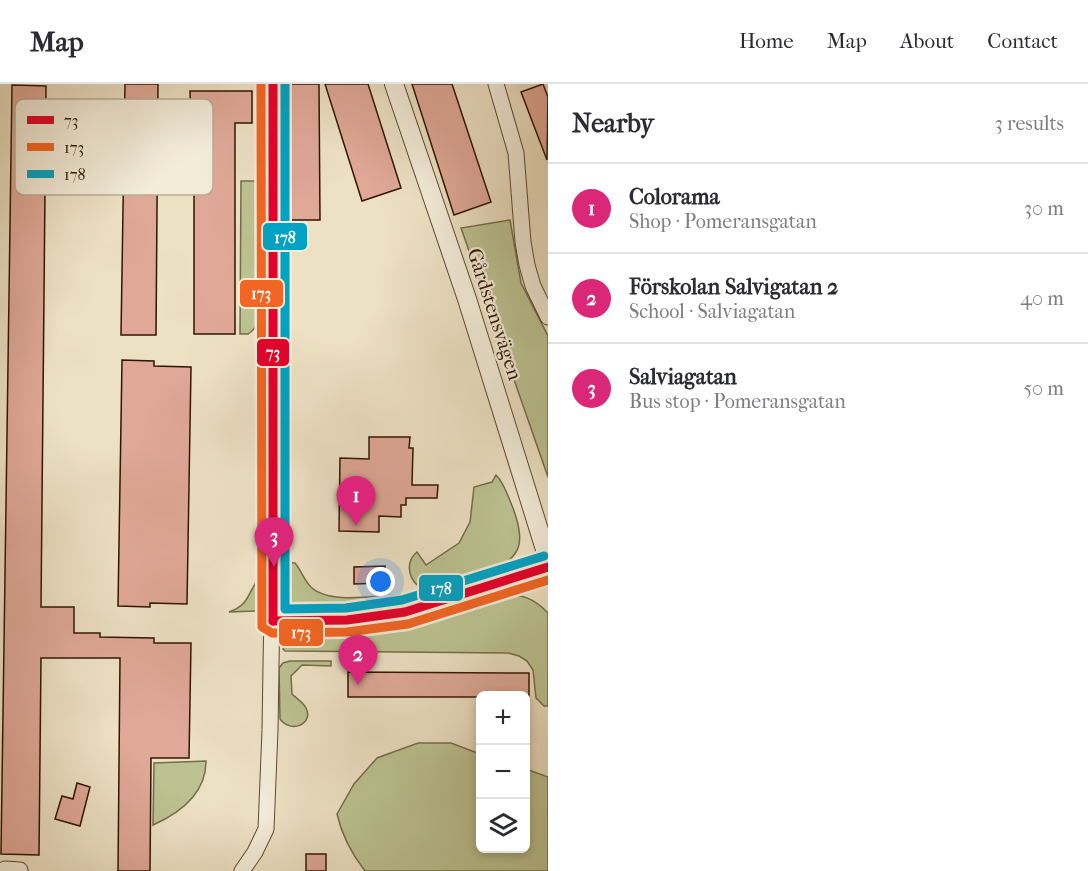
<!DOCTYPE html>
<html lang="en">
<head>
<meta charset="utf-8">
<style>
	:root { --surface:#fff; --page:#f7f7f7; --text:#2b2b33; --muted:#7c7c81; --line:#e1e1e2; --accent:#db2777 }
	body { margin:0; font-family:"IM FELL French Canon",serif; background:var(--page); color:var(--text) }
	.controls { position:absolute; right:18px; bottom:18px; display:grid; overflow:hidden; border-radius:9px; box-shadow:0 3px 9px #0003 }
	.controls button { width:54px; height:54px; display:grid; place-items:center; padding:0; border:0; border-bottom:2px solid var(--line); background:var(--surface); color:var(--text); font:30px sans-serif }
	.you { position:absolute; left:381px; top:498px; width:21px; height:21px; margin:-15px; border:4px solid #fff; border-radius:50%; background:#1a73e8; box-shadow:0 0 0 9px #1a73e833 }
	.badge { display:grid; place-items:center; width:39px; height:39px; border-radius:50%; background:var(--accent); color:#fff; font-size:20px; font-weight:700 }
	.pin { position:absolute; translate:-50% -50px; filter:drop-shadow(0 2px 3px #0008) }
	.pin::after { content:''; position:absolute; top:32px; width:21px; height:18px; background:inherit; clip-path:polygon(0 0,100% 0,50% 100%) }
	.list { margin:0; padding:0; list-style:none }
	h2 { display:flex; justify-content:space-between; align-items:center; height:78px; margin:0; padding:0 24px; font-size:26px }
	h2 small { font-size:20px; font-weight:400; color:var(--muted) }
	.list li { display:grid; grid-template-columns:39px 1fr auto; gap:18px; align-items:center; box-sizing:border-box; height:90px; padding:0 24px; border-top:2px solid var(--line) }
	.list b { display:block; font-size:22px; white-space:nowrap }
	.list p { margin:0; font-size:20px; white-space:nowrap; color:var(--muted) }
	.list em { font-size:20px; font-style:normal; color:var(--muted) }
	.icon { flex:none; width:33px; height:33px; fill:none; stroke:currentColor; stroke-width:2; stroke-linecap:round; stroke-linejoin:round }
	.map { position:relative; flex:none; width:548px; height:787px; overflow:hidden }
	header { display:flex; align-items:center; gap:36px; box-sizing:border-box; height:84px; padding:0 30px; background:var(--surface); border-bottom:2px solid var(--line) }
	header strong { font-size:28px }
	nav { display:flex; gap:33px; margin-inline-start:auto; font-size:21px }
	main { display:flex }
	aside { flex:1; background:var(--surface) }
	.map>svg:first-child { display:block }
	.green { fill:#bcc291; stroke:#766c48; stroke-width:1.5 }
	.building { fill:#dfa897; stroke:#301500; stroke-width:1.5 }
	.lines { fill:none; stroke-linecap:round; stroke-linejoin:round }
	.minor-casing { stroke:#5f4831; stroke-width:17 }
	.tertiary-casing { stroke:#5f4831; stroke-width:20 }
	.minor { stroke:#f3ecd9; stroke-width:15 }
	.tertiary { stroke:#f3ecd9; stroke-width:18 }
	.bus-1-casing { stroke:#f3ecd9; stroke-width:14 }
	.bus-2-casing { stroke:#f3ecd9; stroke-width:14 }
	.bus-3-casing { stroke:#f3ecd9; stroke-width:14 }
	.bus-1 { stroke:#e4002b; stroke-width:9 }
	.bus-2 { stroke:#f26522; stroke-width:9 }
	.bus-3 { stroke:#02a2c4; stroke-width:9 }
	.labels { text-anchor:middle; stroke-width:4.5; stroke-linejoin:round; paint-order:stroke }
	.street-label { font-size:20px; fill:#301500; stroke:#f3ecd9 }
	.key { fill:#f3ecd9; stroke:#b8ac98; stroke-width:1.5 }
	.key-label { font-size:16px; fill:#301500 }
	.line-badge { stroke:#f3ecd9; stroke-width:2 }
	.badge-label { font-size:16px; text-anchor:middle; font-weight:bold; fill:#fff }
</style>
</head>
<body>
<header>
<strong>Map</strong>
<nav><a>Home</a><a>Map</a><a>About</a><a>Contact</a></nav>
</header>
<main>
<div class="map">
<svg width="548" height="787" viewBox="0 0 548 787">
	<rect width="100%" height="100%" fill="#ede1c4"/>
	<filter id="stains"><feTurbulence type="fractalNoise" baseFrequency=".00333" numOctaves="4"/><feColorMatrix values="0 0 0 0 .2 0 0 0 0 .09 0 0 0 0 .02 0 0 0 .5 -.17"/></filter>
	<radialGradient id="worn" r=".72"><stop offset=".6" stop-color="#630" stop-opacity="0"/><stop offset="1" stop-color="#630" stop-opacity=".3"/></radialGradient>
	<g class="green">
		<path d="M 241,97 L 258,97 L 259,216 C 259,229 260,243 248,250 L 240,250 Z"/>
		<path d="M 510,136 L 521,199 L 548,252 L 548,393 L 461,144 Z"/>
		<path d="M 496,391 C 505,400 508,413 513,424 C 529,468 516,476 477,494 C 463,500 448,507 433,507 C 412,507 401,481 417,468 L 426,481 L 459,459 L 470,438 L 474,403 L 492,398 Z"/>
		<path d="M 288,479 L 295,479 C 301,486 304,496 311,503 C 328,520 372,512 395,511 L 397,519 C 377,532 324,530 299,531 C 281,520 279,501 283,481 Z"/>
		<path d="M 261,492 L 261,504 L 256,504 L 256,511 L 260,512 L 260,523 L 257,527 L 229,528 C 251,521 248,505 261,492 Z"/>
		<path d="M 501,510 C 521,510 534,514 548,529 L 548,622 L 544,622 L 536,614 L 533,586 L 527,577 L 519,572 L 508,569 L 285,567 L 283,565 L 286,553 L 297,546 L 363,540 L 422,531 Z"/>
		<path d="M 290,577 L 331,577 L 331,582 L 302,581 L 291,592 L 292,610 C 296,614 304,619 306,624 C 314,640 291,650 280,635 L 279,584 L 283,579 Z"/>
		<path d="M 418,659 L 451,659 L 480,670 L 481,764 L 526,764 L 526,685 L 548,693 L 548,787 L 365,787 C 351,769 342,752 337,730 L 354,700 L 377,674 Z"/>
		<path d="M 206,677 C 206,709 180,729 153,741 L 154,679 Z"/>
	</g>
	<g class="building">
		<path d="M 125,0 L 158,0 L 156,251 L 121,251 Z"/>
		<path d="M 287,0 L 319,0 L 320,136 L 288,136 Z"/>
		<path d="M 325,0 L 368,0 L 401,104 L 362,117 Z"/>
		<path d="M 412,0 L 452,0 L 491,118 L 454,131 Z"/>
		<path d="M 543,0 L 548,13 L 547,76 L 521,8 Z"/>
		<path d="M 12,1 L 46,2 L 41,523 L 74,523 L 74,549 L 100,549 L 100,553 L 154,554 L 154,559 L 191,559 L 189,674 L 151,674 L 150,787 L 118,787 L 120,574 L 41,574 L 39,771 L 1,770 Z"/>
		<path d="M 190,7 L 252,7 L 252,39 L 235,39 L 235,250 L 194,250 L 194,39 L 191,39 Z"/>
		<path d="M 122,276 L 154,277 L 154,282 L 191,283 L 187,520 L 150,519 L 150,523 L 118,522 Z"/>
		<path d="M 369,353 L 410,353 L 409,364 L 413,364 L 412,401 L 438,401 L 437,414 L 406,414 L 406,421 L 401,421 L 401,433 L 379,432 L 379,448 L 339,447 L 340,374 L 369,375 Z"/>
		<path d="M 385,482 L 385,499 L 354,500 L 354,483 Z"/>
		<path d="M 348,588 L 529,589 L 529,612 L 480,612 L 480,613 L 348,613 Z"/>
		<path d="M 77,699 L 90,703 L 80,742 L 55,735 L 62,712 L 73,715 Z"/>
		<rect x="306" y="770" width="20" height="17"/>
	</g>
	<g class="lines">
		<g class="minor-casing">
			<g id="minor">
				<path d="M 496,0 L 516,69 L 523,158 L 527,181 L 533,202 L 548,233"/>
				<path d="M 273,537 L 347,536 L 405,528 L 548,483"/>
				<path d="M 1,787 L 5,785 L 20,786"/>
				<path d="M 242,787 L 255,768 L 266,745 L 270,646 L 274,393 L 273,0"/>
			</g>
		</g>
		<g class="tertiary-casing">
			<path id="tertiary" d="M 394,0 L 467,215 L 548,475"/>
		</g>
		<use href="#minor" class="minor"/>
		<use href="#tertiary" class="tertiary"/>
		<g class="bus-1-casing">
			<g id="bus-1">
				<path d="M 273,0 L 273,537"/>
				<path d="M 273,537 L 347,536 L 405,528 L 548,483"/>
			</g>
		</g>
		<g class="bus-2-casing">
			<path id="bus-2" d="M 261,0 L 262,543 L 272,549 L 347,548 L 408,540 L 548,496"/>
		</g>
		<g class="bus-3-casing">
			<path id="bus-3" d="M 285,0 L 285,525 L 346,524 L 402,516 L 544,472"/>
		</g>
		<use href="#bus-1" class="bus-1"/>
		<use href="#bus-2" class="bus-2"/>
		<use href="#bus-3" class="bus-3"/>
	</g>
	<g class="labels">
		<g class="street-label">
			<text transform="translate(495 230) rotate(72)" y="7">Gårdstensvägen</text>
		</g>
	</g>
	<rect x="15" y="15" width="198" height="96" rx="9" class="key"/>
	<rect x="27" y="32" width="27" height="8" fill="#e4002b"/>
	<rect x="27" y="59" width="27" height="8" fill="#f26522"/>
	<rect x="27" y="86" width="27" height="8" fill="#02a2c4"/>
	<g class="key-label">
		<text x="64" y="42">73</text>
		<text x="64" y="69">173</text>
		<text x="64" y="96">178</text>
	</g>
	<g class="line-badge">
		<rect x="262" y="138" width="46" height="29" rx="6" fill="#02a2c4"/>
		<rect x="239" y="195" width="45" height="29" rx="6" fill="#f26522"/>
		<rect x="256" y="254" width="34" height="29" rx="6" fill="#e4002b"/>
		<rect x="418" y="490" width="46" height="28" rx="6" fill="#02a2c4"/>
		<rect x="278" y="534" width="46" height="29" rx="6" fill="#f26522"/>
	</g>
	<g class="badge-label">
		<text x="285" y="159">178</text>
		<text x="261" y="215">173</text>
		<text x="273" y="274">73</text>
		<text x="441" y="510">178</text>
		<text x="301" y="554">173</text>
	</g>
	<rect width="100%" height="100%" filter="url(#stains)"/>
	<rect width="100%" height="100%" fill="url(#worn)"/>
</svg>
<div class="controls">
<button>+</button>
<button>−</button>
<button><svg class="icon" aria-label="layers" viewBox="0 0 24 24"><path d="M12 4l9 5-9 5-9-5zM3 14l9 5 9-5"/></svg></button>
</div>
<div class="you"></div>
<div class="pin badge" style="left:356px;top:442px">1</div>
<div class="pin badge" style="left:358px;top:601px">2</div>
<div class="pin badge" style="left:274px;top:483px">3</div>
</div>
<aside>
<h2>Nearby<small>3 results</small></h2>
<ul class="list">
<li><span class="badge">1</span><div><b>Colorama</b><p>Shop · Pomeransgatan</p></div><em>30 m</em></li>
<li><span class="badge">2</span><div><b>Förskolan Salvigatan 2</b><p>School · Salviagatan</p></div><em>40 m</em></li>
<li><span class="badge">3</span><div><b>Salviagatan</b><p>Bus stop · Pomeransgatan</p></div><em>50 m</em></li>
</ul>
</aside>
</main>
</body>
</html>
